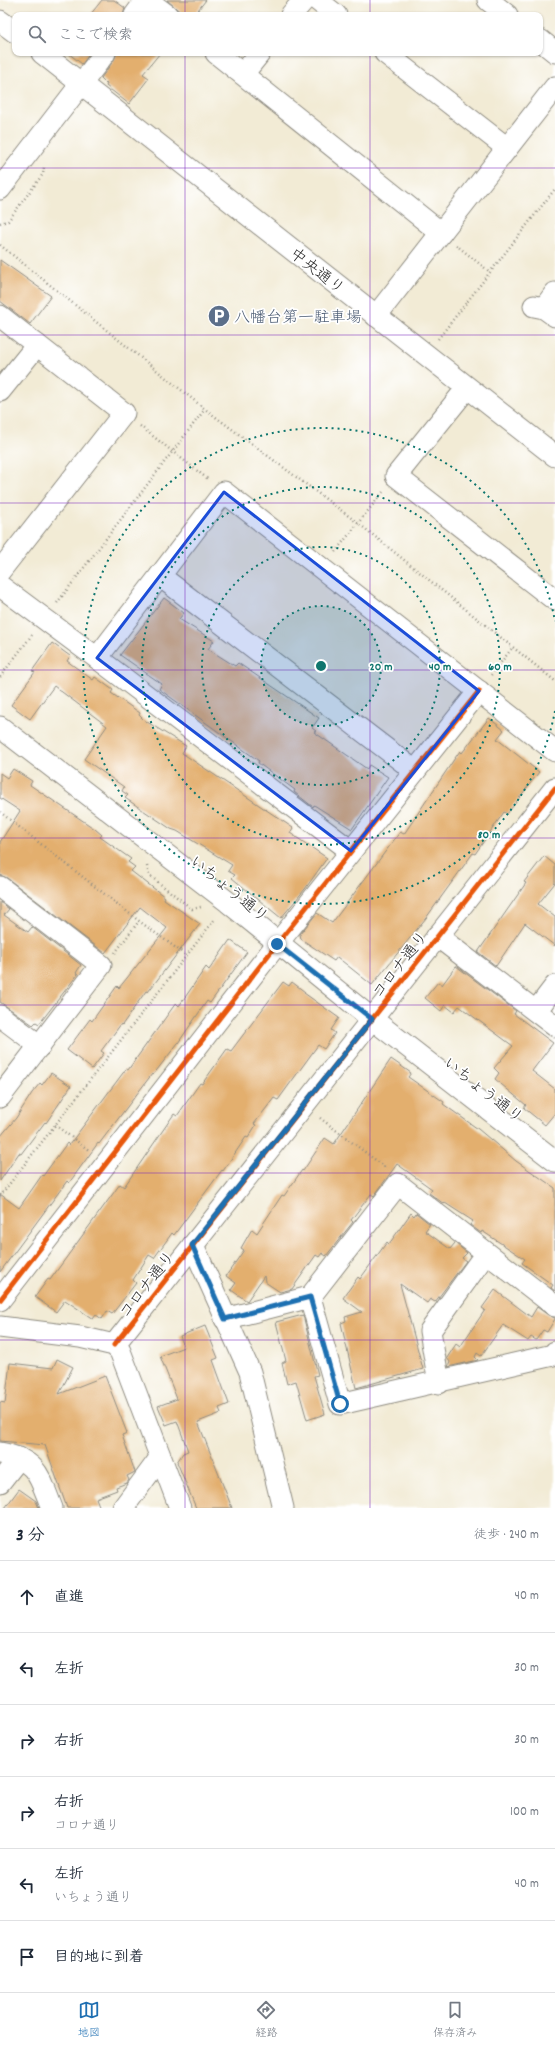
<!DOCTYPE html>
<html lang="ja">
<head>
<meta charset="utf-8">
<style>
	:root { --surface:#fff; --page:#f6f6f7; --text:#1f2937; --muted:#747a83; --line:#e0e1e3; --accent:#1f6fb2 }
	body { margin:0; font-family:Dekko,"Klee One",sans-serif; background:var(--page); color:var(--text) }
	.stop { position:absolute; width:12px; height:12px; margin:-9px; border:3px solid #1f6fb2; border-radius:50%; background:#fff }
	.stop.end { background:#1f6fb2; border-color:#fff; box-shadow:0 1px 4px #0008 }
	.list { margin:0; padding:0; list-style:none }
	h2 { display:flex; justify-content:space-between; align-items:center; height:52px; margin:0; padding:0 16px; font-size:17px }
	h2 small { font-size:13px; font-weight:400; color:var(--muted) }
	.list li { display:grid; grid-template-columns:26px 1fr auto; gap:12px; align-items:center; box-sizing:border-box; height:72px; padding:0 16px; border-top:1px solid var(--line) }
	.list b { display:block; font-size:15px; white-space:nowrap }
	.list p { margin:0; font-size:13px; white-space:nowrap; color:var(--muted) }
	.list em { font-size:13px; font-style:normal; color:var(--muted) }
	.icon { flex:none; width:22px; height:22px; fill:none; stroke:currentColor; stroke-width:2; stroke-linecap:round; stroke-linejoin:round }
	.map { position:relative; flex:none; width:555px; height:1508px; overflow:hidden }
	.search { position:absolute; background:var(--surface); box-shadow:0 1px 3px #0004; left:12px; right:12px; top:12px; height:44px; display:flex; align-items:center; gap:10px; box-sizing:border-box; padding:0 14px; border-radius:8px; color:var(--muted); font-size:15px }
	.sheet { height:484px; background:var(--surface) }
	nav { display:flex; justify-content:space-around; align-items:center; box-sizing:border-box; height:56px; border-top:1px solid var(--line); background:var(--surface); font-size:11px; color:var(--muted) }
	nav a { display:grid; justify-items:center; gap:2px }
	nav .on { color:var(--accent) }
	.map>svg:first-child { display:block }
	.building { fill:#e3af6e }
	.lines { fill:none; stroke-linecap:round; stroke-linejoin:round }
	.minor-casing { stroke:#8e8b80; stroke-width:23 }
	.path { stroke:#8e8b80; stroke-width:2.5; stroke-dasharray:1 3; stroke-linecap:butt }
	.minor { stroke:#fff; stroke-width:21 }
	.cycleway-casing { stroke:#fff; stroke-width:8 }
	.cycleway { stroke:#e8590c; stroke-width:5 }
	.route { stroke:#1f6fb2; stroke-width:5 }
	.marked { fill:#1d4ed8; fill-opacity:0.2; stroke:#1d4ed8; stroke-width:3; stroke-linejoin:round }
	.grid { fill:none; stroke:#7b2cbf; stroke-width:1; stroke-opacity:0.55 }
	.ring { fill:none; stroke:#0f766e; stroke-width:2; stroke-dasharray:2 4 }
	.labels { text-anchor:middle; stroke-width:3.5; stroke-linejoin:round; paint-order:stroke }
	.street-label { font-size:16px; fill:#2b2b2b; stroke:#fff }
	.service-label { font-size:16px; fill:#4e5e75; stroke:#fff; text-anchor:start }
	.centre { fill:#0f766e; stroke:#fff; stroke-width:2 }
	.ring-label { font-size:12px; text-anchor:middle; font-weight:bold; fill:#0f766e; stroke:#fff; stroke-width:3.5; stroke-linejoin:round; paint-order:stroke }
</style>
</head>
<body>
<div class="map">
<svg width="555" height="1508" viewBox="0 0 555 1508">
	<rect width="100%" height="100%" fill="#fff"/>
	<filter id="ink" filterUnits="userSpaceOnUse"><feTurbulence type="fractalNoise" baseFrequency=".025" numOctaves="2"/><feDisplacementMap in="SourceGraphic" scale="8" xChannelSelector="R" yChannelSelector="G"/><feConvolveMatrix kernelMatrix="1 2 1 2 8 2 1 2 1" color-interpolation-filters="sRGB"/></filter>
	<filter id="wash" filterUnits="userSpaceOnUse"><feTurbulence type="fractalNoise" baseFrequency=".012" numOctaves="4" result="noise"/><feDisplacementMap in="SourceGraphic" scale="16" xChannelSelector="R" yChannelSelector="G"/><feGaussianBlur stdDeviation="0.9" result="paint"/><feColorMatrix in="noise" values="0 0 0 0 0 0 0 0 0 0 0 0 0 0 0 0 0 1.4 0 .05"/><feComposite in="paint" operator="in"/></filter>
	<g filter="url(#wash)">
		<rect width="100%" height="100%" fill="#f2ebd5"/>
		<g id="blocks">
			<g class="building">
				<path d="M 102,0 L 114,0 L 125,8 L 123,15 L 90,15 Z"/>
				<path d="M 167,0 L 206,0 L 194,15 L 184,15 Z"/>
				<path d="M 68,53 L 90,53 L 82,64 Z"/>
				<path d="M 117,53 L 160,53 L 143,74 L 149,78 L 129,104 L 106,86 L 107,84 L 101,78 L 114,60 Z"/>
				<path d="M 0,260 L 51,296 L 30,324 L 0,301 Z"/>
				<path d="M 164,598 L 184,613 L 179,619 L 214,641 L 208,649 L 235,666 L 238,663 L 319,718 L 312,728 L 316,731 L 314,732 L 367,769 L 369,765 L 388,777 L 352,829 L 314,805 L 313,807 L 294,792 L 295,790 L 258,763 L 259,761 L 159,689 L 162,684 L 120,655 Z"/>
				<path d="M 52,643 L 70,656 L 67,661 L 93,680 L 95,677 L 113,690 L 111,693 L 140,713 L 139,715 L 144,720 L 186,746 L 182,753 L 293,828 L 290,833 L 327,858 L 305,889 L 281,918 L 232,878 L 235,875 L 228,871 L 232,865 L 177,831 L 171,829 L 125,798 L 128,795 L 122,791 L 124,787 L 84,759 L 107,726 L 54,686 L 30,719 L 11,705 L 35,672 L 32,671 Z"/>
				<path d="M 489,718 L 504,730 L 497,739 L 539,772 L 507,814 L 504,812 L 475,854 L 473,853 L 426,918 L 372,985 L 337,957 L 334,961 L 301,939 L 300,934 L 317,913 L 332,923 L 400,832 L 404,834 L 455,758 L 460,751 L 462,753 Z"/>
				<path d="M 13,769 L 32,781 L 30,785 L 95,829 L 102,835 L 100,837 L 131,859 L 128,862 L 135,867 L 131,871 L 165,897 L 164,899 L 200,924 L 148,992 L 146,991 L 122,1025 L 121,1024 L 101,1051 L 104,1053 L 92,1069 L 67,1050 L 90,1019 L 92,1021 L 117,986 L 119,988 L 167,928 L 140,907 L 105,953 L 7,878 L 0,875 L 0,842 L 20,811 L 0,798 L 0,773 L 7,778 Z"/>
				<path d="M 544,856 L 555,865 L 555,883 L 538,904 L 555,917 L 555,946 L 525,923 L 496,966 L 478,952 L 526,883 L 524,882 Z"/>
				<path d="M 0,902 L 9,909 L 4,915 L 28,932 L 32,927 L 81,965 L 76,973 L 78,974 L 39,1024 L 36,1022 L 33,1025 L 0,1002 Z"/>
				<path d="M 230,940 L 247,952 L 210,1003 L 207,1001 L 178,1043 L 153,1075 L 152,1074 L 99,1144 L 98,1143 L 69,1183 L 67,1181 L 0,1272 L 0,1194 L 19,1208 L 42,1175 L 43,1176 L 67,1143 L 69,1145 L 126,1069 L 128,1070 L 176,1003 L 179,1006 L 206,967 L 209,970 Z"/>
				<path d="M 456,966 L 516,1011 L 514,1014 L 553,1043 L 532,1071 L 555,1089 L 555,1113 L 545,1125 L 524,1108 L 526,1105 L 495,1079 L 499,1073 L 494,1068 L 513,1046 L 459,1006 L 454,1012 L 445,1005 L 441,1011 L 425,998 L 438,982 L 442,985 Z"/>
				<path d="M 283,982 L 289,986 L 292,982 L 305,992 L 304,993 L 339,1018 L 331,1030 L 335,1033 L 324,1049 L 318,1045 L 278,1100 L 274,1098 L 254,1124 L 256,1125 L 248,1138 L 246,1137 L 223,1171 L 222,1170 L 174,1235 L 172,1233 L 154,1258 L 149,1255 L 133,1280 L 136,1283 L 112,1314 L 107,1311 L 102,1319 L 96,1315 L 93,1319 L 65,1300 L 56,1312 L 35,1297 L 48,1279 L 50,1280 L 120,1184 L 124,1187 L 174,1114 L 177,1116 L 200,1083 L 202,1084 L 227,1049 L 231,1051 Z"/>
				<path d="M 391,1059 L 411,1073 L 408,1077 L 444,1102 L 443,1104 L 478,1129 L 516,1161 L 555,1188 L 555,1291 L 551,1288 L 553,1285 L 522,1263 L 525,1259 L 482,1231 L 481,1233 L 470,1225 L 473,1221 L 445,1203 L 444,1204 L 429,1193 L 432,1189 L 397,1164 L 374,1196 L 371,1194 L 351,1220 L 353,1222 L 326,1256 L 322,1253 L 319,1257 L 316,1255 L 292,1289 L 280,1292 L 265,1282 L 264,1276 L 247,1301 L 231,1290 L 236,1283 L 226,1276 L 244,1250 L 241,1248 L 252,1229 L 257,1233 L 282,1195 L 284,1196 L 302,1170 L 303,1171 L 325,1138 L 334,1144 Z"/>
				<path d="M 51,1073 L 71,1086 L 46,1123 L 45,1122 L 21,1154 L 19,1153 L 0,1181 L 0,1137 L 16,1118 L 32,1093 L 40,1083 L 42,1085 Z"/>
				<path d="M 411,1213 L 414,1216 L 416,1213 L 430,1224 L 425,1231 L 450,1249 L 455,1243 L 467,1253 L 462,1258 L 466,1261 L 435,1302 L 430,1299 L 427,1303 L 400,1284 L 423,1369 L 356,1388 L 341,1323 L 346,1321 L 345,1317 L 362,1312 L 343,1298 L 358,1277 L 360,1279 L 387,1242 L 389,1244 Z"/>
				<path d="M 495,1290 L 531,1317 L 537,1307 L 548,1315 L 555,1318 L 555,1319 L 547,1332 L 543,1330 L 536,1340 L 531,1337 L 528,1341 L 503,1325 L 481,1356 L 477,1353 L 475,1357 L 478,1360 L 448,1367 L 450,1362 L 447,1358 L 456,1344 L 460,1347 L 485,1310 L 482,1308 Z"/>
				<path d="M 303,1315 L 318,1375 L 314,1376 L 325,1414 L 307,1420 L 296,1381 L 287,1384 L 282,1363 L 286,1361 L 276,1322 Z"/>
				<path d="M 205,1326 L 218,1358 L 213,1360 L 229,1404 L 219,1408 L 221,1413 L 198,1422 L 232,1508 L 196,1508 L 177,1462 L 183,1453 L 188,1451 L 177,1421 L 166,1425 L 158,1406 L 177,1399 L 160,1356 L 184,1347 L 180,1336 Z"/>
				<path d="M 57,1359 L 73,1367 L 59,1394 L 105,1376 L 127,1433 L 122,1435 L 135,1472 L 127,1476 L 129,1480 L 127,1483 L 116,1487 L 117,1490 L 96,1498 L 100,1508 L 67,1508 L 45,1445 L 0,1441 L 0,1402 L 5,1403 L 10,1363 L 53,1368 Z"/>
				<path d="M 19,1489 L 36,1501 L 39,1508 L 5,1508 Z"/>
			</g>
		</g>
	</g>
	<g filter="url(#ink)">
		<use href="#blocks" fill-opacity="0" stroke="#8e8b80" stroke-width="1"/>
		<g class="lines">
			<g class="minor-casing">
				<g id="minor">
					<path d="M 147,0 L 167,15"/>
					<path d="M 317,0 L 336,15"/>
					<path d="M 488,0 L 507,15"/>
					<path d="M 135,15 L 146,0"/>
					<path d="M 291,15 L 304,0"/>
					<path d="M 0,21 L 15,32"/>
					<path d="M 540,40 L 555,52"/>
					<path d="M 42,53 L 555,456"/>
					<path d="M 216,53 L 441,233"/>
					<path d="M 385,53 L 507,148"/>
					<path d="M 243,74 L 260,53"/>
					<path d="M 0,189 L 105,53"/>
					<path d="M 534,306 L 544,308 L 555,316"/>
					<path d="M 544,308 L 555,293"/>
					<path d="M 0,316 L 124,413 L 0,571"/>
					<path d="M 376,316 L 555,87"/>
					<path d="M 467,388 L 396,476 L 555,600"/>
					<path d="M 0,391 L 37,345"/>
					<path d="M 160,576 L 415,771"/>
					<path d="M 0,586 L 97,658 L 351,851"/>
					<path d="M 97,658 L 224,492 L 555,751"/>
					<path d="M 0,727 L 228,902 L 372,1019 L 555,1161"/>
					<path d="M 0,887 L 101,965 L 0,1097"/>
					<path d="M 437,936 L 555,1026"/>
					<path d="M 536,1011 L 555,986"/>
					<path d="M 0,1016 L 40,1046"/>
					<path d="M 193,1245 L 250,1372 L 283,1508"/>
					<path d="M 310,1297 L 340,1404 L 553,1355 L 555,1352"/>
					<path d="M 0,1300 L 277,944 L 479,691"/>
					<path d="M 225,1319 L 310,1297 L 398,1184 L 555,1306"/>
					<path d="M 0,1327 L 80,1337 L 114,1345 L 120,1351 L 180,1508"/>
					<path d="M 114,1345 L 555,788"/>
					<path d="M 439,1383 L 430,1331 L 486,1253"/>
					<path d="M 0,1453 C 38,1460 39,1476 52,1508"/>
					<path d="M 0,1482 L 19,1458"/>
					<path d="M 123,1508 L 160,1458"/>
				</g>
			</g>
			<g class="path">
				<path d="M 0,223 L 8,221 L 43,174 L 44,167"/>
				<path d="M 0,245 L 205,409 L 358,523 L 555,681"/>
				<path d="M 456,245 L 490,272"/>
				<path d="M 438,339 L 555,189"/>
				<path d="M 140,426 L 209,480"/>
				<path d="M 335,552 L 383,492"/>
				<path d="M 57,603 L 205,409"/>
				<path d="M 491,675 L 513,647"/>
				<path d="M 0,677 L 32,635"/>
				<path d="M 0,812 L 139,921 L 187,956"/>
				<path d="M 147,866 L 149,875 L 192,909 L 201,907"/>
				<path d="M 115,953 L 139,921"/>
				<path d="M 320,1118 L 386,1168"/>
				<path d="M 55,1125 L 90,1151"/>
				<path d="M 0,1196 L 215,919"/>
			</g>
			<use href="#minor" class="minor"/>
			<g class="cycleway-casing">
				<g id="cycleway">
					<path d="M 0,1300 L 277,944 L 479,691"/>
					<path d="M 114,1345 L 555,788"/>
				</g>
			</g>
			<use href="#cycleway" class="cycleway"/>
		</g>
	</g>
	<g class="lines" filter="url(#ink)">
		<path class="route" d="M 277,944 L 372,1019 L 192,1245 L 225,1319 L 310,1297 L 340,1404"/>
	</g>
	<path class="marked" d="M 224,492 L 479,691 L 351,851 L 97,658 Z"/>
	<path class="grid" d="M 185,0 L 185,15M 370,0 L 370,15M 185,53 L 185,1508M 370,53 L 370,1508M 0,168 L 555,168M 0,335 L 555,335M 0,503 L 555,503M 0,670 L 555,670M 0,838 L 555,838M 0,1005 L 555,1005M 0,1173 L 555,1173M 0,1340 L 555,1340"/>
	<circle cx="321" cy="666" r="60" fill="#0f766e" fill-opacity=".12"/>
	<g class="ring">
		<circle cx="321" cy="666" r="60"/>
		<circle cx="321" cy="666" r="119"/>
		<circle cx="321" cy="666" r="179"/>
		<path d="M555 711A238 238 0 1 1 555 621"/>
	</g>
	<defs>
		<g id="parking-disc" transform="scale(1.15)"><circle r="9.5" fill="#5c6f8a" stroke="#fff"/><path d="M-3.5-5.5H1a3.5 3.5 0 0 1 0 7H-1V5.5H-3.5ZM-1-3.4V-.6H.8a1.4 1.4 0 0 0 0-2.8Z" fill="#fff"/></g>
	</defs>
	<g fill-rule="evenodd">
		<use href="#parking-disc" x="219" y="316"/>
	</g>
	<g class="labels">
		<g class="street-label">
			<text transform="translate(318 270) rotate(38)" y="6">中央通り</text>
			<text transform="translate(230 888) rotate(39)" y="6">いちょう通り</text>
			<text transform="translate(399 964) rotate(-52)" y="6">コロナ通り</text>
			<text transform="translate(484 1089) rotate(38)" y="6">いちょう通り</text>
			<text transform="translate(146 1284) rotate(-52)" y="6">コロナ通り</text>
		</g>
		<g class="service-label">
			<text x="234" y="322">八幡台第一駐車場</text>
		</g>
	</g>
	<circle cx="321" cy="666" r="6" class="centre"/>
	<g class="ring-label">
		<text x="381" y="670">20 m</text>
		<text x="440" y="670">40 m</text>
		<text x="500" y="670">60 m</text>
		<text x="489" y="838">80 m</text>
	</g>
</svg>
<div class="stop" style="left:340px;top:1404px"></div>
<div class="stop end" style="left:277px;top:944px"></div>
<div class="search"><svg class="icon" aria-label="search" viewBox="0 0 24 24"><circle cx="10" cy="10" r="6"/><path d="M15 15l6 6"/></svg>ここで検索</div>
</div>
<section class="sheet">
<h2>3 分<small>徒歩 · 240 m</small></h2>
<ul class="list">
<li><svg class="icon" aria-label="ahead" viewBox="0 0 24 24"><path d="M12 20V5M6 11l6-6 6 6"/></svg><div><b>直進</b></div><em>40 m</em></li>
<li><svg class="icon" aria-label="left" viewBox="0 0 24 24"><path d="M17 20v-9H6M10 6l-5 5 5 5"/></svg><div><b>左折</b></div><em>30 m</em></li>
<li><svg class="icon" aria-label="right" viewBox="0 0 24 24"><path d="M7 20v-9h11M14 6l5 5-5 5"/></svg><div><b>右折</b></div><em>30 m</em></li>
<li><svg class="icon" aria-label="right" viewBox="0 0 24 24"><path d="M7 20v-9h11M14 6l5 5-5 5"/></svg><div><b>右折</b><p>コロナ通り</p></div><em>100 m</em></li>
<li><svg class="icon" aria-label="left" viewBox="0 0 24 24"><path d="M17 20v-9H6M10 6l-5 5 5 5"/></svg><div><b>左折</b><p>いちょう通り</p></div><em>40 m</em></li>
<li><svg class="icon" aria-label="arrive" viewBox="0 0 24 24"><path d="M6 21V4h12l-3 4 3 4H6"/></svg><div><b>目的地に到着</b></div></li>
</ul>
</section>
<nav>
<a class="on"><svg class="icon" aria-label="map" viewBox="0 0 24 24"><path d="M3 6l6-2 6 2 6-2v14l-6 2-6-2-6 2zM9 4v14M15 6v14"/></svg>地図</a>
<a><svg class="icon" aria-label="directions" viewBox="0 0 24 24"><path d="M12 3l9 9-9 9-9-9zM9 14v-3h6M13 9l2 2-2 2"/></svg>経路</a>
<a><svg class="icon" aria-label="saved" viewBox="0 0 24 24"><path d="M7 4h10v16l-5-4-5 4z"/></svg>保存済み</a>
</nav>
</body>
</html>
